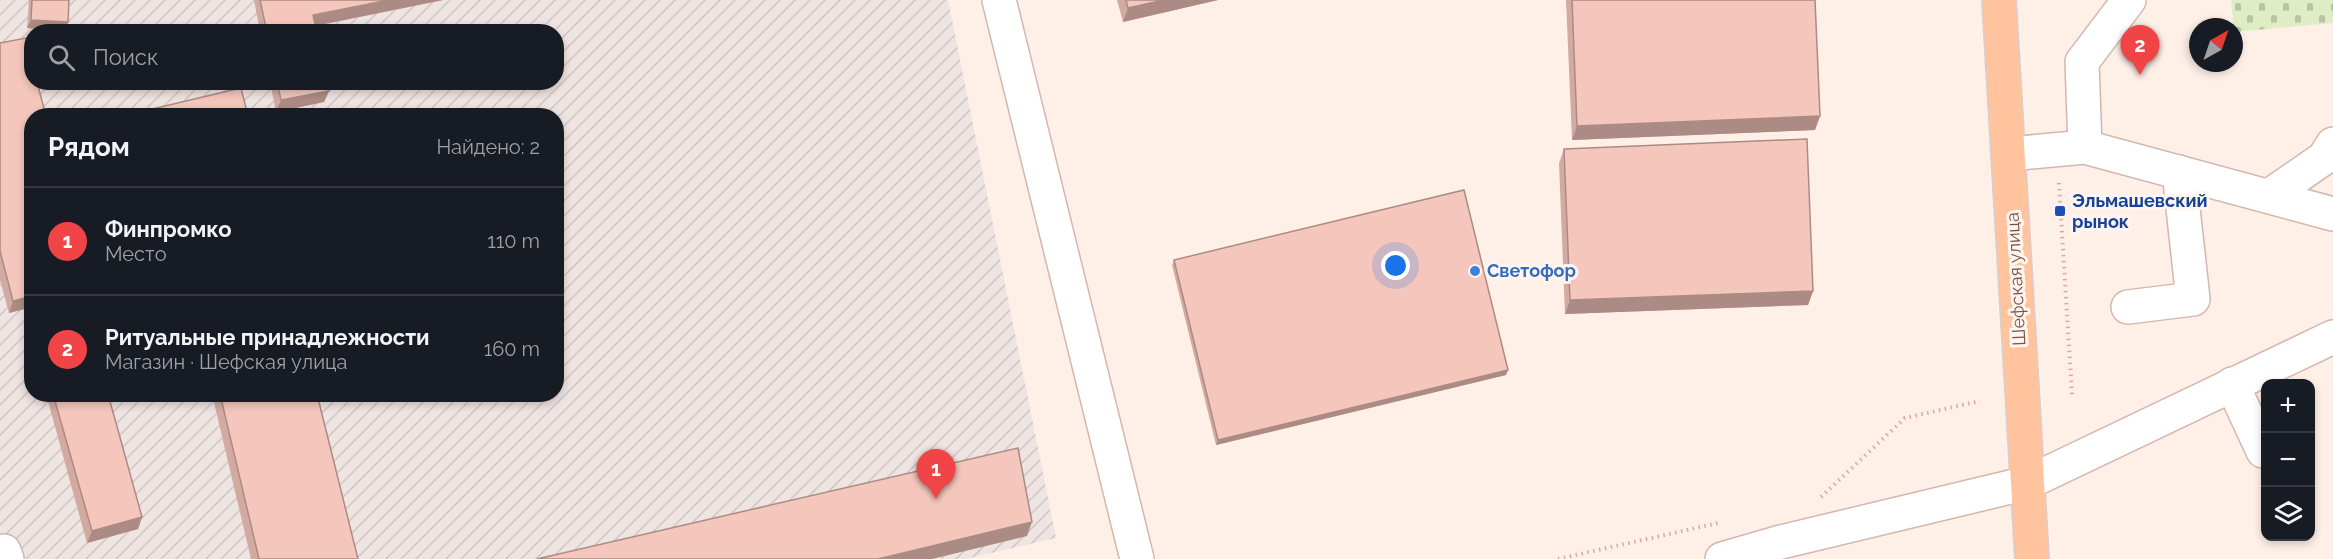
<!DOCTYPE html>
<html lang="ru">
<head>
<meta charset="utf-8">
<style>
	:root { --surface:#171b24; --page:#242831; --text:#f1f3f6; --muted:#9ea1a6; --line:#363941; --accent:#f04446 }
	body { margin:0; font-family:Raleway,sans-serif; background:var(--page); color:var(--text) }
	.controls { position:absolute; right:18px; bottom:18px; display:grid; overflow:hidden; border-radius:12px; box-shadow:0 3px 9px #0003 }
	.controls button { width:54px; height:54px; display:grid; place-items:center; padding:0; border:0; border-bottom:2px solid var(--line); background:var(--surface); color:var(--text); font:30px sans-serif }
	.compass { position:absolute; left:2189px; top:18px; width:54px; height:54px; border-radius:50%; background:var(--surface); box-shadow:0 3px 9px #0003; rotate:40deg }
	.you { position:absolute; left:1396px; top:266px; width:21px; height:21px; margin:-15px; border:4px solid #fff; border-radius:50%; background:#1a73e8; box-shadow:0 0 0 9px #1a73e833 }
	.badge { display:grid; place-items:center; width:39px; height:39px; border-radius:50%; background:var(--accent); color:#fff; font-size:20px; font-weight:700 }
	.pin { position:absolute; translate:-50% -50px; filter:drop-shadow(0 2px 3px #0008) }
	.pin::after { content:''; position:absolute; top:32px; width:21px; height:18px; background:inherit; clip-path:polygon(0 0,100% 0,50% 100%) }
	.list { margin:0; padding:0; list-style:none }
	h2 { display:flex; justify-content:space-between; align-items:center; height:78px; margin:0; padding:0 24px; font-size:26px }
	h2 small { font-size:20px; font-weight:400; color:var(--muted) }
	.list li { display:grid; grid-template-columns:39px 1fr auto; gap:18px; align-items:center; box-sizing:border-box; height:108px; padding:0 24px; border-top:2px solid var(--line) }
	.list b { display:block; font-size:22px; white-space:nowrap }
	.list p { margin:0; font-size:20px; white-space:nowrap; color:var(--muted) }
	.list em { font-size:20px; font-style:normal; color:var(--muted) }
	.icon { flex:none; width:33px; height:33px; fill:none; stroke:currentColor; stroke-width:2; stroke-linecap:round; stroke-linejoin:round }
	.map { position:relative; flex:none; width:2333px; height:559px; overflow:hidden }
	.search { position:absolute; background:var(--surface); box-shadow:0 3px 9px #0003; left:24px; top:24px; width:540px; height:66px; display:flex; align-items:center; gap:15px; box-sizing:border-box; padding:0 21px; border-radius:24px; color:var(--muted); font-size:22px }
	.panel { position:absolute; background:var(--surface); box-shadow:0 3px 9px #0003; left:24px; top:108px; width:540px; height:294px; border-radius:24px }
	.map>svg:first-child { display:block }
	.industrial { fill:url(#industrial-furrows); fill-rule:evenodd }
	.cemetery { fill:url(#cemetery-stones) }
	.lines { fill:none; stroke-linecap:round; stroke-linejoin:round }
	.minor-casing { stroke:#d4b6ae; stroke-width:36 }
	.major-casing { stroke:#dacecc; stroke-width:36 }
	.path { stroke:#dba89f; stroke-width:4; stroke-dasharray:1.5 4.5; stroke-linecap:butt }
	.minor { stroke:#fff; stroke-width:33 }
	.major { stroke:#ffc39d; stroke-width:33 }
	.wall { fill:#d3aaa2 }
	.shaded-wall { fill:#ac8b84 }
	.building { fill:#f5c6bc; stroke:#ac8b84; stroke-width:1.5 }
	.transit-dot { fill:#1a4fb4; stroke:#fff5ef; stroke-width:2 }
	.shop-dot { fill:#3f7fe0; stroke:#fff5ef; stroke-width:2 }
	.labels { text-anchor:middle; stroke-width:6; stroke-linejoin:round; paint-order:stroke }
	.transit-label { font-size:18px; font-weight:bold; fill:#164399; stroke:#fff5ef; text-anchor:start }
	.shop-label { font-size:18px; font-weight:bold; fill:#366cbe; stroke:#fff5ef; text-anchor:start }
	.street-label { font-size:18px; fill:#7a4f49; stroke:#fff5ef }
</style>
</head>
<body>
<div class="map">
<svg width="2333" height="559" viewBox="0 0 2333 559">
	<defs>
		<pattern id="industrial-furrows" width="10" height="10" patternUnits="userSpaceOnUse" patternTransform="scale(1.5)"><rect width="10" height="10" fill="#eee4e1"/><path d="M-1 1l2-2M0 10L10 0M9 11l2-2" fill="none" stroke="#d0c5c3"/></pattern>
		<pattern id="cemetery-stones" width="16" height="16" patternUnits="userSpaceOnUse" patternTransform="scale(1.5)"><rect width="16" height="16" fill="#deedc4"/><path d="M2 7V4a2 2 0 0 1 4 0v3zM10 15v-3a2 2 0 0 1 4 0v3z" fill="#b9c2a1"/></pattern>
	</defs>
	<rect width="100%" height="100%" fill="#fef0e7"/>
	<path class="industrial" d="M 0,0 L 948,0 L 1056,538 L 966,559 L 0,559 ZM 32,32 L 556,32 L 556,82 L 32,82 ZM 32,116 L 556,116 L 556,394 L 32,394 Z"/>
	<path class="cemetery" d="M 2231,0 L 2333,0 L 2333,23 L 2234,32 Z"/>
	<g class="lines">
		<g class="minor-casing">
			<g id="minor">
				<path d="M 999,0 L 1137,559"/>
				<path d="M 2085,147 L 2082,62 L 2129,0"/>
				<path d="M 2009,154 L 2085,147 L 2333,214"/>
				<path d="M 2269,196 L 2324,158 L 2333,144"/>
				<path d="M 2128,307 L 2193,299 L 2179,172"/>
				<path d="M 2232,384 L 2263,451"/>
				<path d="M 4,551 L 7,559"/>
				<path d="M 1722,559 L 1777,543 L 2027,483 L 2333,337"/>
			</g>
		</g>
		<g class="major-casing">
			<path id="major" d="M 1999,0 L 2032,559"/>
		</g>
		<g class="path">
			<path d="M 2059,183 L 2072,395"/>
			<path d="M 1821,497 L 1905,418 L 1980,401"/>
			<path d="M 1558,559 L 1718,523"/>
		</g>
		<use href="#minor" class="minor"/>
		<use href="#major" class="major"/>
	</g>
	<g class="wall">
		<path d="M 29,0 L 69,0 L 68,22 L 65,31 L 27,28 Z"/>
		<path d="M 254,0 L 443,0 L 316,26 L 317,32 L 260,32 Z"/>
		<path d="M 1117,0 L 1218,0 L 1123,22 Z"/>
		<path d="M 1566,0 L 1815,0 L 1820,116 L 1815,130 L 1572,140 Z"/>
		<path d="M 0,43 L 32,116 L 32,307 L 9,313 L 0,280 Z"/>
		<path d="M 270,82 L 327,82 L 329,91 L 324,102 L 276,112 Z"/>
		<path d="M 1564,149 L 1813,291 L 1808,305 L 1565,314 L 1559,163 Z"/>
		<path d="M 1174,260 L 1508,370 L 1506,375 L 1216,445 L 1172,265 Z"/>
		<path d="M 46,394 L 108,394 L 142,517 L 138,529 L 87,543 Z"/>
		<path d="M 212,394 L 317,394 L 358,559 L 251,559 Z"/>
	</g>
	<g class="shaded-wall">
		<path d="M 389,0 L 443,0 L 309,27 L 313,15 Z"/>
		<path d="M 1164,0 L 1218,0 L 1123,22 L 1128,8 Z"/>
		<path d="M 31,20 L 68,22 L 65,31 L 27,28 Z"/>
		<path d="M 329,91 L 324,102 L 276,112 L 281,100 Z"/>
		<path d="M 1820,116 L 1815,130 L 1572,140 L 1577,126 Z"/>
		<path d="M 1813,291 L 1808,305 L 1565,314 L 1570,300 Z"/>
		<path d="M 32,296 L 32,307 L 9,313 L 13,301 Z"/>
		<path d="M 1508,370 L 1506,375 L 1216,445 L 1218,440 Z"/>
		<path d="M 142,517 L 138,529 L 87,543 L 92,531 Z"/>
		<path d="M 1032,522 L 1027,536 L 932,559 L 878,559 Z"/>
	</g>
	<g class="building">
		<path d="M 32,0 L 69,0 L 68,22 L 31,20 Z"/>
		<path d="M 260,0 L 389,0 L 313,15 L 317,32 L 267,32 Z"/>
		<path d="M 1126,0 L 1164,0 L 1128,8 Z"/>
		<path d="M 1572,0 L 1815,0 L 1820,116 L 1577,126 Z"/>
		<path d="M 26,38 L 32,59 L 32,82 L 37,82 L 46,116 L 32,116 L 32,296 L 13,301 L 0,251 L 0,43 Z"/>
		<path d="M 277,82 L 327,82 L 329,91 L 281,100 Z"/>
		<path d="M 241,88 L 248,116 L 154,116 L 152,109 Z"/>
		<path d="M 1807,139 L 1813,291 L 1570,300 L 1564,149 Z"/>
		<path d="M 1464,190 L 1508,370 L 1218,440 L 1174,260 Z"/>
		<path d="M 53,394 L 108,394 L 142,517 L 92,531 Z"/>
		<path d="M 220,394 L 317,394 L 358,559 L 259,559 Z"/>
		<path d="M 1018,448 L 1032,522 L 878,559 L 537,559 Z"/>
	</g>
	<rect class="transit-dot" x="2054" y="205" width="12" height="12" rx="3"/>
	<circle class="shop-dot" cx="1475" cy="271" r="6"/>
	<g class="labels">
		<g class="transit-label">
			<text x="2072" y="207">Эльмашевский<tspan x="2072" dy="21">рынок</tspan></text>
		</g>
		<g class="shop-label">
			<text x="1487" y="277">Светофор</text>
		</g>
		<g class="street-label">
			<text transform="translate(2016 279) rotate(-93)" y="6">Шефская улица</text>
		</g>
	</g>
</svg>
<div class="controls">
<button>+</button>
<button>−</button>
<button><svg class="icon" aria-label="layers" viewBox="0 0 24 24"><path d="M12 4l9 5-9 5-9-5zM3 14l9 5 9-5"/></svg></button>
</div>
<svg class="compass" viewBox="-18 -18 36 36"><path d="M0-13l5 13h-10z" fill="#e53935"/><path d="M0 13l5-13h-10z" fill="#9ea1a6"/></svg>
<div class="you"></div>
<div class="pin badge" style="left:936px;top:499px">1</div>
<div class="pin badge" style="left:2140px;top:75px">2</div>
<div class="search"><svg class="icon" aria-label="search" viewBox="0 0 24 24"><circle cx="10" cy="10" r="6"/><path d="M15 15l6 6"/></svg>Поиск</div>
<section class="panel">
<h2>Рядом<small>Найдено: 2</small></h2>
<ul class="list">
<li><span class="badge">1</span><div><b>Финпромко</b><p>Место</p></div><em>110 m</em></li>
<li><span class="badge">2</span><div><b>Ритуальные принадлежности</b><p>Магазин · Шефская улица</p></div><em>160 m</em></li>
</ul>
</section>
</div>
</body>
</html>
